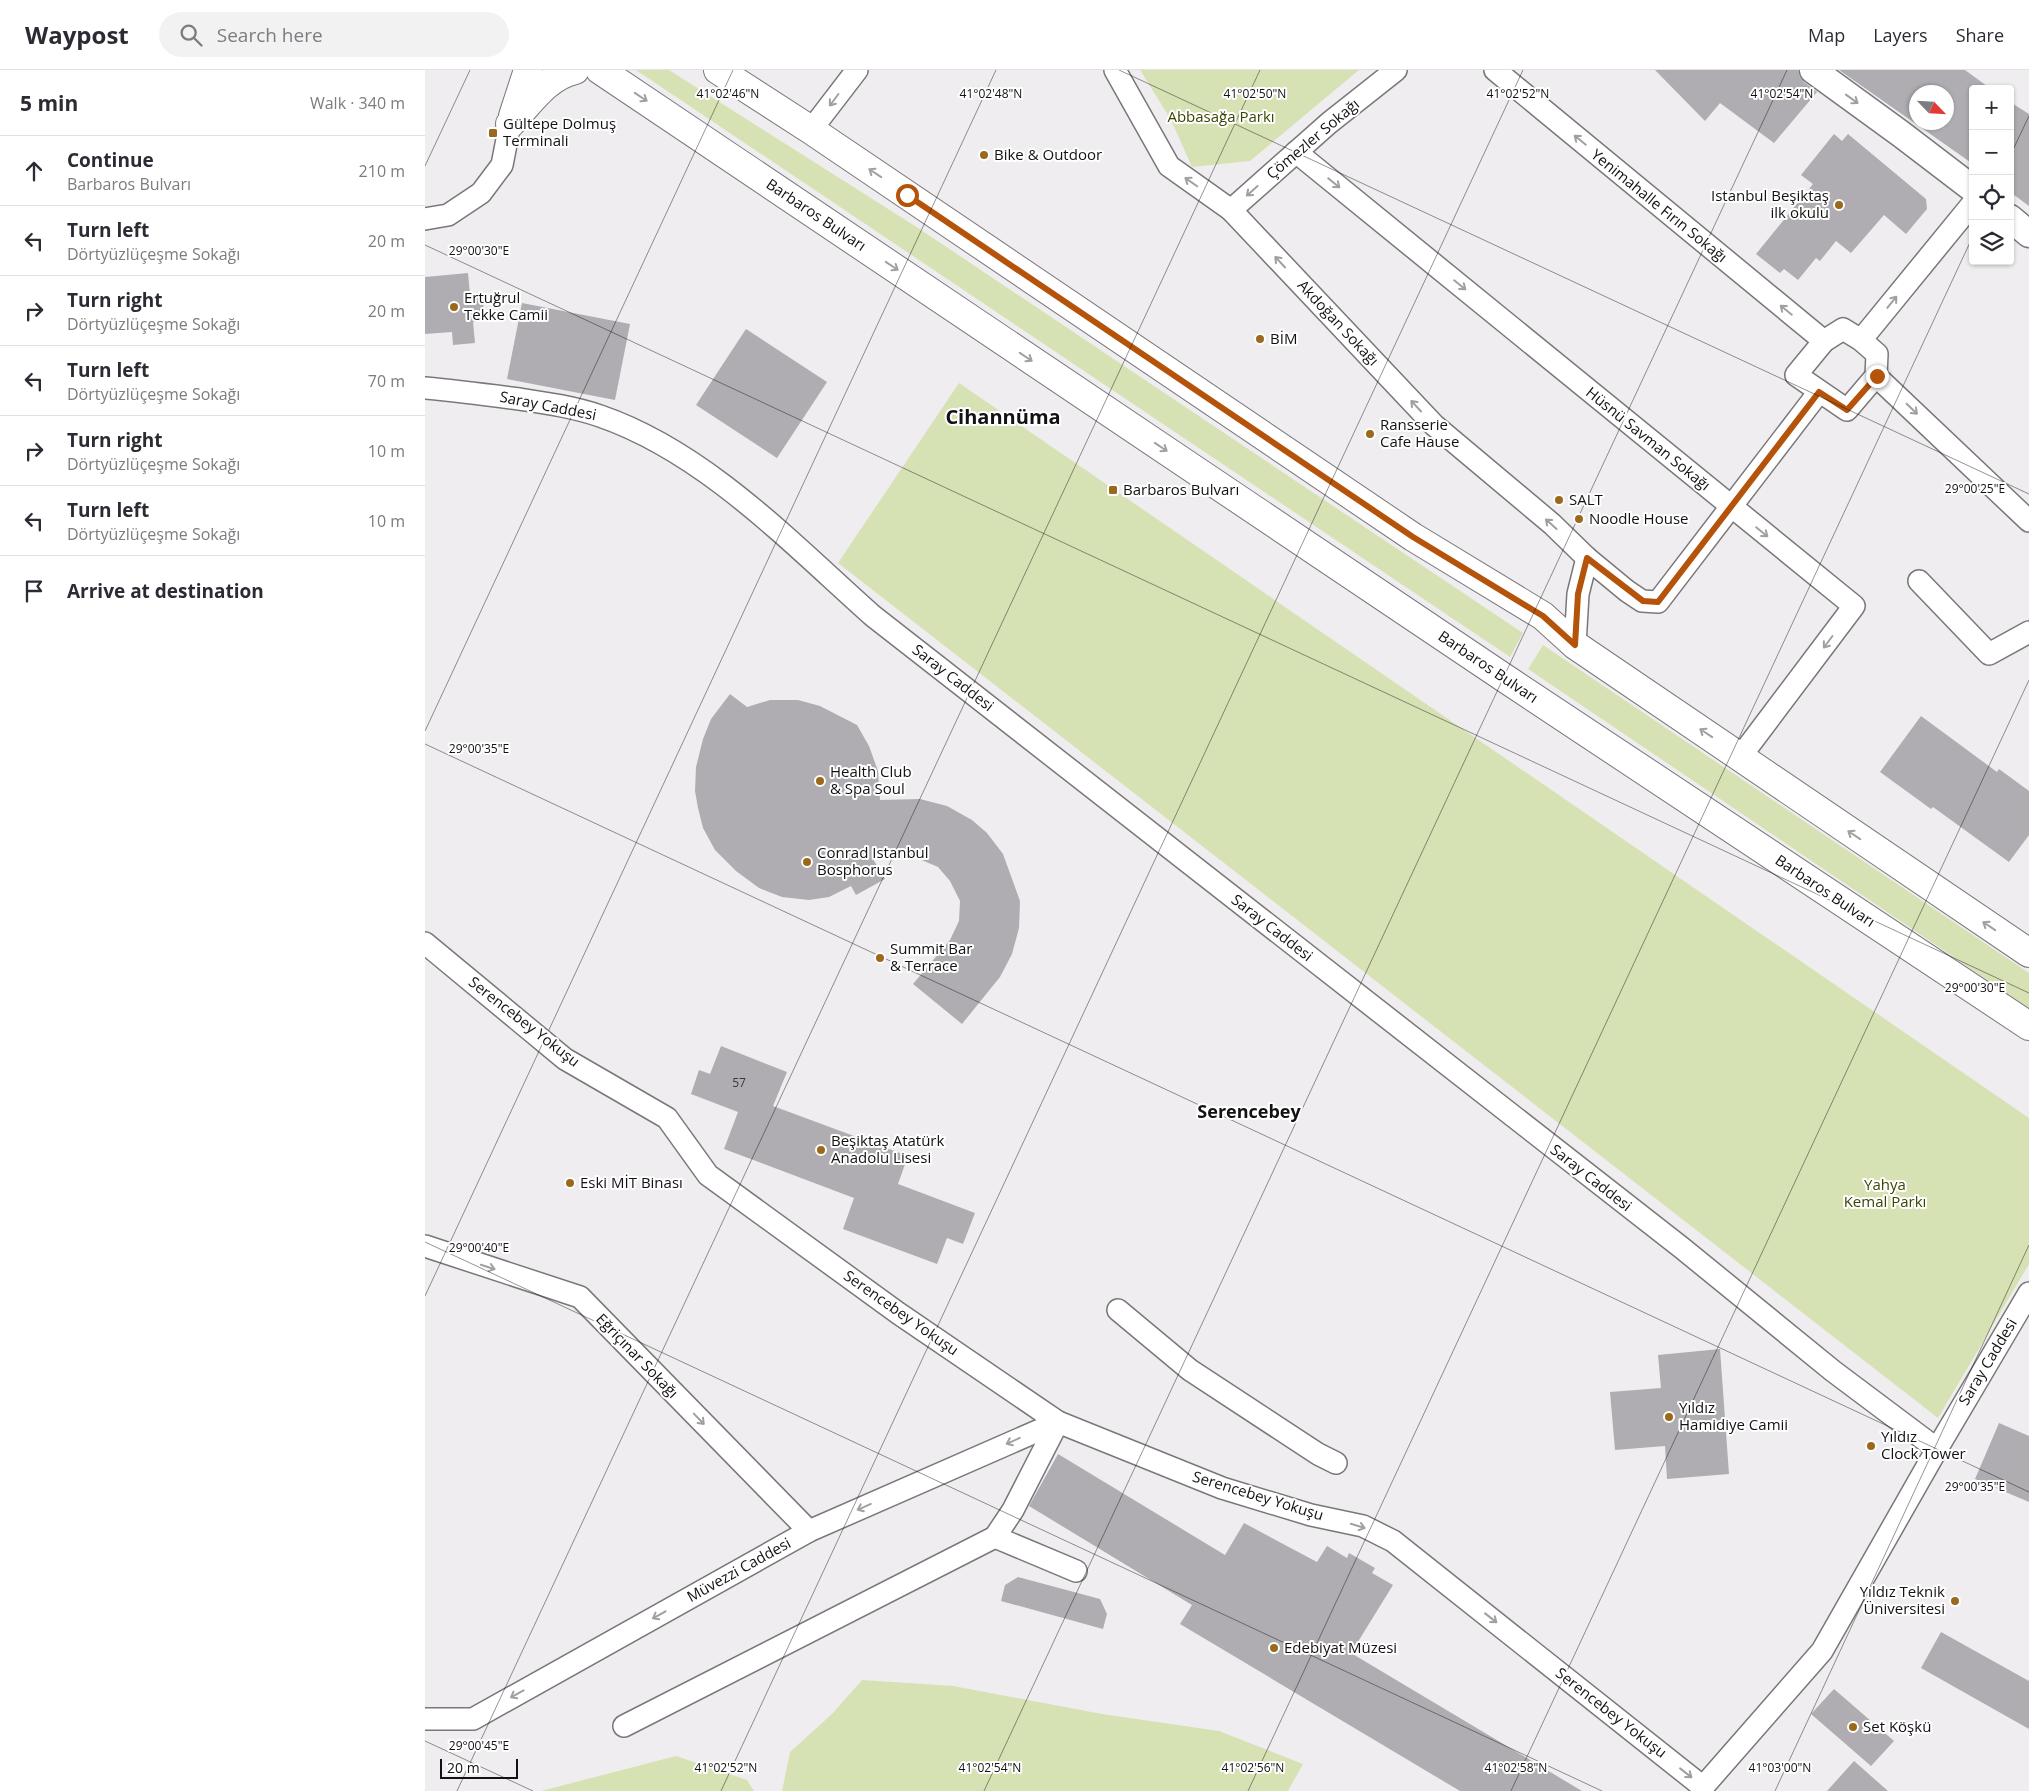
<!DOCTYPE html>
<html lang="en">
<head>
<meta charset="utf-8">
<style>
	:root { --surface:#fff; --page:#f2f2f3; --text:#2b2b33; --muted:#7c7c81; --line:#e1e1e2 }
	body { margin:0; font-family:"Open Sans",sans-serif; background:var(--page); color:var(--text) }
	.controls { position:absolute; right:15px; top:15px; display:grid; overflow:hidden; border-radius:5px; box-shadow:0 1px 4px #0004 }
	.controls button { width:45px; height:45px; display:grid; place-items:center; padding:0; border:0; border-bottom:1px solid var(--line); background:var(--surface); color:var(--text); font:25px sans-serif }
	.compass { position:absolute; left:1484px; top:15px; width:45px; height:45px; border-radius:50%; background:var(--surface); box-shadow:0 1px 4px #0004; rotate:115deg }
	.scale { position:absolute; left:15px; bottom:12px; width:78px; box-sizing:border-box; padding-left:5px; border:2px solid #131213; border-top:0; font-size:14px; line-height:18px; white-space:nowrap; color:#131213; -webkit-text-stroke:4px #fff; paint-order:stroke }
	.stop { position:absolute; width:15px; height:15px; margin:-11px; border:4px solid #b45309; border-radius:50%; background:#fff }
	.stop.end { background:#b45309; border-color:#fff; box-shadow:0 1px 5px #0008 }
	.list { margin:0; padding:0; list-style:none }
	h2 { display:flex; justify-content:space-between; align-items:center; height:65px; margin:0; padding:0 20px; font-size:21px }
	h2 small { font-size:16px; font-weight:400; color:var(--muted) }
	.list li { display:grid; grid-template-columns:32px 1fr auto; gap:15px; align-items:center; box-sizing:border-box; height:70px; padding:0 20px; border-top:1px solid var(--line) }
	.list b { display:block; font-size:19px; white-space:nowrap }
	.list p { margin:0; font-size:16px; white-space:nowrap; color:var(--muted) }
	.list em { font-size:16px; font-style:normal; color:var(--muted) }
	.icon { flex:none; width:28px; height:28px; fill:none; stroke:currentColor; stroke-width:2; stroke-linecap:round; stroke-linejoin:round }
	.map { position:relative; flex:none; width:1604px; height:1721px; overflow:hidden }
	header { display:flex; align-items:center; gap:30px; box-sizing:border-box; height:70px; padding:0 25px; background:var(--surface); border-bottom:1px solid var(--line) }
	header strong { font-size:24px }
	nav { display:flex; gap:28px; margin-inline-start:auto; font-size:18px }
	.search { width:350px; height:45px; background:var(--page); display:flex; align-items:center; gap:12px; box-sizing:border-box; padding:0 18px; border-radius:28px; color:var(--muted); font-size:19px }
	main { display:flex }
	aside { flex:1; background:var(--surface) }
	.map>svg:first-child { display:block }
	.green { fill:#d7e2b4 }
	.building { fill:#afadb1; fill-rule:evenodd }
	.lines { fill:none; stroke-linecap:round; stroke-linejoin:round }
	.minor-casing { stroke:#7a777a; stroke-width:24 }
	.tertiary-casing { stroke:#7a777a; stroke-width:29 }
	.primary-casing { stroke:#7a777a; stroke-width:30 }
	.minor { stroke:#fff; stroke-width:21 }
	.tertiary { stroke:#fff; stroke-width:26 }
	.primary { stroke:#fff; stroke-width:28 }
	.oneway { stroke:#a1a0a1 }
	.route { stroke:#b45309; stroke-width:6 }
	.ticks { fill:none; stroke:#131213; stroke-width:1; stroke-opacity:0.45 }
	.poi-dot { fill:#9a691c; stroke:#fff; stroke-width:2 }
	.labels { text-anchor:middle; stroke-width:4; stroke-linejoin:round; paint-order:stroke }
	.number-label { font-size:12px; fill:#3a393a }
	.park-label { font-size:15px; fill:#3b4500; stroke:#fff }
	.poi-label { font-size:15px; fill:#131213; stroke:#fff; text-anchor:start }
	.street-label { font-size:15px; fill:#131213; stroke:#fff }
	.quarter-label { font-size:18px; font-weight:bold; fill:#131213; stroke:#fff }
	.district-label { font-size:20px; font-weight:bold; fill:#131213; stroke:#fff }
	.ticks-label { font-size:12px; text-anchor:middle; fill:#131213; stroke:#fff; stroke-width:4; stroke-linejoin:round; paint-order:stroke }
</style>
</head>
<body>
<header>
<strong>Waypost</strong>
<div class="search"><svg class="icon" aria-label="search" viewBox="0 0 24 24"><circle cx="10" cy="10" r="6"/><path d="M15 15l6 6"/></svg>Search here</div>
<nav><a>Map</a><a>Layers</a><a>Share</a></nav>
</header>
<main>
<aside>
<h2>5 min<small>Walk · 340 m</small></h2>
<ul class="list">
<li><svg class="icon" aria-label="ahead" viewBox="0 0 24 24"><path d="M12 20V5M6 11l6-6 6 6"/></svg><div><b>Continue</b><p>Barbaros Bulvarı</p></div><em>210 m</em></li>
<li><svg class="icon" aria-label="left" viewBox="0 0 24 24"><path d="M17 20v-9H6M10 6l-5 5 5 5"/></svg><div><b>Turn left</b><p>Dörtyüzlüçeşme Sokağı</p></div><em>20 m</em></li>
<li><svg class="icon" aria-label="right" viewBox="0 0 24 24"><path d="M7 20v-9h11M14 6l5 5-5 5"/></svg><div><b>Turn right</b><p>Dörtyüzlüçeşme Sokağı</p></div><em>20 m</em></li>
<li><svg class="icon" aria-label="left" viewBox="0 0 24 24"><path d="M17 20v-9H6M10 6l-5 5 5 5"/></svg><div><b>Turn left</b><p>Dörtyüzlüçeşme Sokağı</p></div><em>70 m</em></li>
<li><svg class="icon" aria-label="right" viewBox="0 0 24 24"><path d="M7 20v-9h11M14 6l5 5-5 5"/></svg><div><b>Turn right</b><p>Dörtyüzlüçeşme Sokağı</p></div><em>10 m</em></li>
<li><svg class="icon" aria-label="left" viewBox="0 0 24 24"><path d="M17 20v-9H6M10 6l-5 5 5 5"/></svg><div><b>Turn left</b><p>Dörtyüzlüçeşme Sokağı</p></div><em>10 m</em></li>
<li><svg class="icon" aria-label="arrive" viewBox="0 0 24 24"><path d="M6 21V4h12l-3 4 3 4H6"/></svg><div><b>Arrive at destination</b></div></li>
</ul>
</aside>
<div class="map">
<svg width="1604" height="1721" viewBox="0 0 1604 1721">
	<rect width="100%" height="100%" fill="#f0edf0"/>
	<g class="green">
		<path d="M 211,0 L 244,0 L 490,156 L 1098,563 L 1085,587 Z"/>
		<path d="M 715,0 L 934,0 L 825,91 L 767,97 L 746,50 Z"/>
		<path d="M 534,313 L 1604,1048 L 1604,1194 L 1513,1348 L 413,493 Z"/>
		<path d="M 1118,575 L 1604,903 L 1604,938 L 1103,599 Z"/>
		<path d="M 437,1610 L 528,1616 L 677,1644 L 794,1661 L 878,1694 L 863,1721 L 357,1721 L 365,1682 L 407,1644 Z"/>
		<path d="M 251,1686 L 322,1710 L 329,1721 L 116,1721 Z"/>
	</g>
	<g class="building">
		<path d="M 1230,0 L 1373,0 L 1375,7 L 1379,12 L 1392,22 L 1349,73 L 1295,33 L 1280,51 Z"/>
		<path d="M 1414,0 L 1540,0 L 1566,19 L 1548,19 L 1548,94 ZM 1492,22 L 1522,22 L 1522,52 L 1492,52 Z"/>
		<path d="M 1585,32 L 1604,44 L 1604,136 L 1585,122 Z"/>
		<path d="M 1409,64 L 1417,71 L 1423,64 L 1501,129 L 1502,139 L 1481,164 L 1459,145 L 1426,183 L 1411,171 L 1395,191 L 1391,188 L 1373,210 L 1359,199 L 1355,203 L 1331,184 L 1388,114 L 1376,105 Z"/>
		<path d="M 43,203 L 45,225 L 57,223 L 60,250 L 48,252 L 50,273 L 28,275 L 27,262 L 0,264 L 0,207 Z"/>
		<path d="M 97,233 L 205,254 L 190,330 L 82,309 Z"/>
		<path d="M 321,259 L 402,312 L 352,388 L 271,335 Z"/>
		<path d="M 305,624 L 322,637 L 345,630 L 373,630 L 395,636 L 432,655 L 444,676 L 453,701 L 455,730 L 495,729 L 522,736 L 547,750 L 562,763 L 578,784 L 595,831 L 594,858 L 587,884 L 575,907 L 537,954 L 488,914 L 525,870 L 534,851 L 535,831 L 525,811 L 513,797 L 492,788 L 448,789 L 460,809 L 431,825 L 426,816 L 404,827 L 384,830 L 357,827 L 334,818 L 311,801 L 290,780 L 278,758 L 273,738 L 270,721 L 271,697 L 278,669 L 286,649 Z"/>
		<path d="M 1496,646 L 1572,702 L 1574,699 L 1604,721 L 1604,765 L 1584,792 L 1508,737 L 1506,739 L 1455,702 Z"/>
		<path d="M 296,976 L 362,1002 L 348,1036 L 483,1086 L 473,1114 L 550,1143 L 538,1174 L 522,1168 L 512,1194 L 418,1159 L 429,1128 L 299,1079 L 313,1042 L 266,1024 L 274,1000 L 285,1004 Z"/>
		<path d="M 1295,1279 L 1304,1404 L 1242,1409 L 1240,1376 L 1190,1380 L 1185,1322 L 1236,1318 L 1233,1285 Z"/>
		<path d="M 1574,1353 L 1604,1366 L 1604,1432 L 1550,1409 Z"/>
		<path d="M 633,1384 L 800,1485 L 819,1453 L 892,1492 L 902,1476 L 922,1488 L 924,1483 L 950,1498 L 947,1503 L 968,1515 L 926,1583 L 1157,1721 L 1035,1721 L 755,1554 L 767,1535 L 604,1436 Z"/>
		<path d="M 593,1507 L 675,1529 L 682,1544 L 678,1559 L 576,1531 L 580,1515 Z"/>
		<path d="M 1516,1562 L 1604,1611 L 1604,1659 L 1496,1598 Z"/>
		<path d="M 1409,1619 L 1469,1671 L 1446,1696 L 1386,1644 Z"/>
		<path d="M 1429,1691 L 1463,1721 L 1402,1721 Z"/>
	</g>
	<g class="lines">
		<g class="minor-casing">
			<g id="minor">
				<path d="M 690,0 L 744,96 L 806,140 L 1009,355 L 1127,454 L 1162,488 L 1202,521 L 1217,531 L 1233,532 L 1394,322"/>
				<path d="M 1070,0 L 1399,271"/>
				<path d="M 386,60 L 432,0"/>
				<path d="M 871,82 L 1429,536 L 1316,686"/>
				<path d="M 806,140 L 904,53 L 971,0"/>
				<path d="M 0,149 L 23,145 L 56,123 L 77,95 L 85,54"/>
				<path d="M 1418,259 L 1436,270 L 1452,284 L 1451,306 L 1422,340 L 1371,305 L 1399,271 Z"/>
				<path d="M 1436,270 L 1548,133"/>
				<path d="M 1451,306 L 1604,451"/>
				<path d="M 0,318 C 31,321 63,325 94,329 C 121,333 149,337 175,346 C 280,382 366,473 448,546 L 1257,1178 L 1408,1301 L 1512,1379 L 1604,1223"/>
				<path d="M 1494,511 L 1564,584 L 1604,562"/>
				<path d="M 1150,575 L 1153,524 L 1162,488"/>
				<path d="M 0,873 L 140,989 L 242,1048 L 283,1105 L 473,1243 L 633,1352 L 797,1418 L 886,1445 L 938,1456 L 968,1471 L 1278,1717 L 1397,1581 L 1512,1379"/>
				<path d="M 0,1176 L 155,1227 L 384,1461"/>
				<path d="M 693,1240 L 765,1300 L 893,1384 L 911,1393"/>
				<path d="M 633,1352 L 588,1440 L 570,1467 L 651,1501"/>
				<path d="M 0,1649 L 48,1649 L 384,1461 L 633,1352"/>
				<path d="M 199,1656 L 570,1467"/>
			</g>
		</g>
		<g class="tertiary-casing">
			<g id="tertiary">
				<path d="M 1388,0 L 1476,64 L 1548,119"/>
				<path d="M 1585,148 L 1604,164"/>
			</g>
		</g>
		<g class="primary-casing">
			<g id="primary">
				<path d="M 175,0 L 1081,609 L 1604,956"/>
				<path d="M 293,0 L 386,60 L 988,467 L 1118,546 L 1150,575 L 1604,883"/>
				<path d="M 88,46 L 103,0"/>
				<path d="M 85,54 C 104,34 122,6 150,0"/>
			</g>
		</g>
		<use href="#minor" class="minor"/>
		<use href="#tertiary" class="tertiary"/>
		<use href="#primary" class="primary"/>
	</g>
	<defs><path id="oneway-shaft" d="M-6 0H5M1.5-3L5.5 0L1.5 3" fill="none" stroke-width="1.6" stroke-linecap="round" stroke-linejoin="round" transform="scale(1.25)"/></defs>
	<g class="oneway">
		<use href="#oneway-shaft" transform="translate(216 27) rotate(34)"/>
		<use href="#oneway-shaft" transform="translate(1427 29) rotate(36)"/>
		<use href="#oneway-shaft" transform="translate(409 30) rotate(127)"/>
		<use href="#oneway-shaft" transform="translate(1155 70) rotate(-141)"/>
		<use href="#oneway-shaft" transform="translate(450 103) rotate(-146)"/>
		<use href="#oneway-shaft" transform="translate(766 112) rotate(-145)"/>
		<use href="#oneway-shaft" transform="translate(909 113) rotate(39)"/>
		<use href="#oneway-shaft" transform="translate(827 121) rotate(138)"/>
		<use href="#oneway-shaft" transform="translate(855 192) rotate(-133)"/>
		<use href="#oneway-shaft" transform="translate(467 196) rotate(34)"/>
		<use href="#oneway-shaft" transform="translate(1035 215) rotate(39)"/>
		<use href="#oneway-shaft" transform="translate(1467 232) rotate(-51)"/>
		<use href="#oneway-shaft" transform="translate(1361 240) rotate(-141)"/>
		<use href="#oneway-shaft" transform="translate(601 287) rotate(34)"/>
		<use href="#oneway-shaft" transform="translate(991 336) rotate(-133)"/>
		<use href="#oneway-shaft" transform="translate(1487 339) rotate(44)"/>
		<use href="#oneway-shaft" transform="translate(736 377) rotate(34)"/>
		<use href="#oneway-shaft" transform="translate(1126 454) rotate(-138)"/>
		<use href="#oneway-shaft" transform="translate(1337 462) rotate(39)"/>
		<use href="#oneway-shaft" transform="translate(1403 572) rotate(127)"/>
		<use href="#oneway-shaft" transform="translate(1281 663) rotate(-146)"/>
		<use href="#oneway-shaft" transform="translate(1429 765) rotate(-146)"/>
		<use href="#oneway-shaft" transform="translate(1564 856) rotate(-146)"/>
		<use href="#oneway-shaft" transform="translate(63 1197) rotate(18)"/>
		<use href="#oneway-shaft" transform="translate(274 1349) rotate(46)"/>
		<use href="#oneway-shaft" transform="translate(588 1371) rotate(156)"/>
		<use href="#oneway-shaft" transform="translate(439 1437) rotate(156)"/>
		<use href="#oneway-shaft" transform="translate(933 1456) rotate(17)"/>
		<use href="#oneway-shaft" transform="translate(234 1545) rotate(151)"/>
		<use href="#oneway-shaft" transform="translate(1066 1548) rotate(38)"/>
		<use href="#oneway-shaft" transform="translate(92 1624) rotate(151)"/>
		<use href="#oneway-shaft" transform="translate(1261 1703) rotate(38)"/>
	</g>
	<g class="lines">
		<path class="route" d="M 482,125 L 988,467 L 1118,546 L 1150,575 L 1153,524 L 1162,488 L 1218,531 L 1233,532 L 1394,322 L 1422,340 L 1452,306"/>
	</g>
	<path class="ticks" d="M 694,0 L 1604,424M 1585,86 L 1604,46M 0,96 L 45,0M 0,175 L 1604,923M 0,661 L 308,0M 0,674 L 1604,1422M 0,1172 L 1177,1721M 0,1226 L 571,0M 0,1671 L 108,1721M 32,1721 L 835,0M 296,1721 L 1098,0M 559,1721 L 1362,0M 823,1721 L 1548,166M 1086,1721 L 1604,610M 1350,1721 L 1604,1175"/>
	<g class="poi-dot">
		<rect x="63" y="58" width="10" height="10" rx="2.5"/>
		<circle cx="559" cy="85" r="5"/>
		<circle cx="1414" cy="135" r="5"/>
		<circle cx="29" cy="237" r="5"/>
		<circle cx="835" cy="269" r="5"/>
		<circle cx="945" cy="364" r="5"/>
		<rect x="683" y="415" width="10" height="10" rx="2.5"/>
		<circle cx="1134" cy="430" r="5"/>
		<circle cx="1154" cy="449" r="5"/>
		<circle cx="395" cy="711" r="5"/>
		<circle cx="382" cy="792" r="5"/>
		<circle cx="455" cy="888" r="5"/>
		<circle cx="396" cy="1080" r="5"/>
		<circle cx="145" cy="1113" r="5"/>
		<circle cx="1244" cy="1347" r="5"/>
		<circle cx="1446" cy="1376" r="5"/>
		<circle cx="1530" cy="1531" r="5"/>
		<circle cx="849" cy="1578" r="5"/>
		<circle cx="1428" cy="1657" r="5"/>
	</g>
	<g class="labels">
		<g class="number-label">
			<text x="314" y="1017">57</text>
		</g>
		<g class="park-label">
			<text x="796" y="52">Abbasağa Parkı</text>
			<text x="1460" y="1120">Yahya<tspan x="1460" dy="17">Kemal Parkı</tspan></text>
		</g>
		<g class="poi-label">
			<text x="78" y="59">Gültepe Dolmuş<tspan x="78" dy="17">Terminali</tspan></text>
			<text x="569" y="90">Bike &amp; Outdoor</text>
			<text x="1404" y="131" text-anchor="end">Istanbul Beşiktaş<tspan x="1404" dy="17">ilk okulu</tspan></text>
			<text x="39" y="233">Ertuğrul<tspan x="39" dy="17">Tekke Camii</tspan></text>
			<text x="845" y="274">BİM</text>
			<text x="955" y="360">Ransserie<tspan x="955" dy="17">Cafe Hause</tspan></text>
			<text x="698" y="425">Barbaros Bulvarı</text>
			<text x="1144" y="435">SALT</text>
			<text x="1164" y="454">Noodle House</text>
			<text x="405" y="707">Health Club<tspan x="405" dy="17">&amp; Spa Soul</tspan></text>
			<text x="392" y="788">Conrad Istanbul<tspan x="392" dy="17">Bosphorus</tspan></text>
			<text x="465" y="884">Summit Bar<tspan x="465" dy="17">&amp; Terrace</tspan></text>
			<text x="406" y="1076">Beşiktaş Atatürk<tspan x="406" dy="17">Anadolu Lisesi</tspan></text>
			<text x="155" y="1118">Eski MİT Binası</text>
			<text x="1254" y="1343">Yıldız<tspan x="1254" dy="17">Hamidiye Camii</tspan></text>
			<text x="1456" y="1372">Yıldız<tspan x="1456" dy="17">Clock Tower</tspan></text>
			<text x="1520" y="1527" text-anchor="end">Yıldız Teknik<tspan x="1520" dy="17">Üniversitesi</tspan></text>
			<text x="859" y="1583">Edebiyat Müzesi</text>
			<text x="1438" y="1662">Set Köşkü</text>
		</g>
		<g class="street-label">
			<text transform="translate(888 69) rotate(-40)" y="5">Çömezler Sokağı</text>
			<text transform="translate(1234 136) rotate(39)" y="5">Yenimahalle Fırın Sokağı</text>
			<text transform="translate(391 145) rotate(34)" y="5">Barbaros Bulvarı</text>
			<text transform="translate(913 253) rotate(47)" y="5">Akdoğan Sokağı</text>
			<text transform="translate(123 336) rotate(11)" y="5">Saray Caddesi</text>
			<text transform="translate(1223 369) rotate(39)" y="5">Hüsnü Savman Sokağı</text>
			<text transform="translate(1063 597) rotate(34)" y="5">Barbaros Bulvarı</text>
			<text transform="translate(528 608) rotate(38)" y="5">Saray Caddesi</text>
			<text transform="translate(1400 821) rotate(34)" y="5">Barbaros Bulvarı</text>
			<text transform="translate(847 858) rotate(38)" y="5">Saray Caddesi</text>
			<text transform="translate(99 952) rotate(38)" y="5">Serencebey Yokuşu</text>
			<text transform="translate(1166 1108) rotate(38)" y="5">Saray Caddesi</text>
			<text transform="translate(476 1243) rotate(35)" y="5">Serencebey Yokuşu</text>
			<text transform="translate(212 1286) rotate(46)" y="5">Eğriçınar Sokağı</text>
			<text transform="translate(1563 1292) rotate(-59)" y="5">Saray Caddesi</text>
			<text transform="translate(833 1426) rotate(17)" y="5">Serencebey Yokuşu</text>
			<text transform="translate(314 1500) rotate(-29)" y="5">Müvezzi Caddesi</text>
			<text transform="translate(1186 1643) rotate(38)" y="5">Serencebey Yokuşu</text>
		</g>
		<g class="quarter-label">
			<text x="824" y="1048">Serencebey</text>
		</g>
		<g class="district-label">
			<text x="578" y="354">Cihannüma</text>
		</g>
	</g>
	<g class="ticks-label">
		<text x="303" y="28">41°02'46"N</text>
		<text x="566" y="28">41°02'48"N</text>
		<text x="830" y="28">41°02'50"N</text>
		<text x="1093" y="28">41°02'52"N</text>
		<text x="1357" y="28">41°02'54"N</text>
		<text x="54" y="185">29°00'30"E</text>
		<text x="1550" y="423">29°00'25"E</text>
		<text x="54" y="683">29°00'35"E</text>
		<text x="1550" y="922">29°00'30"E</text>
		<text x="54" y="1182">29°00'40"E</text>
		<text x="1550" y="1421">29°00'35"E</text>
		<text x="54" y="1680">29°00'45"E</text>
		<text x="301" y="1702">41°02'52"N</text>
		<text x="565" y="1702">41°02'54"N</text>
		<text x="828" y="1702">41°02'56"N</text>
		<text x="1091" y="1702">41°02'58"N</text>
		<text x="1355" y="1702">41°03'00"N</text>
	</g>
</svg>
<div class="controls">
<button>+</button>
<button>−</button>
<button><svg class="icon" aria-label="locate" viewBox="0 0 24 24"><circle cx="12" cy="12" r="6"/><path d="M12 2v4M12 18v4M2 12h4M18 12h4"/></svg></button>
<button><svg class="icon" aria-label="layers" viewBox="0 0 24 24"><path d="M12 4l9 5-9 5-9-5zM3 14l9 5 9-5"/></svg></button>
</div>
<svg class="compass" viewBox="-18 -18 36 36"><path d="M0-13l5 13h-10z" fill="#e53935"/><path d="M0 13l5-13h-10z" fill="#7c7c81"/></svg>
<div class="scale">20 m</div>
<div class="stop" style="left:482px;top:125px"></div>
<div class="stop end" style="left:1452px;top:306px"></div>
</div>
</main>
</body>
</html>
